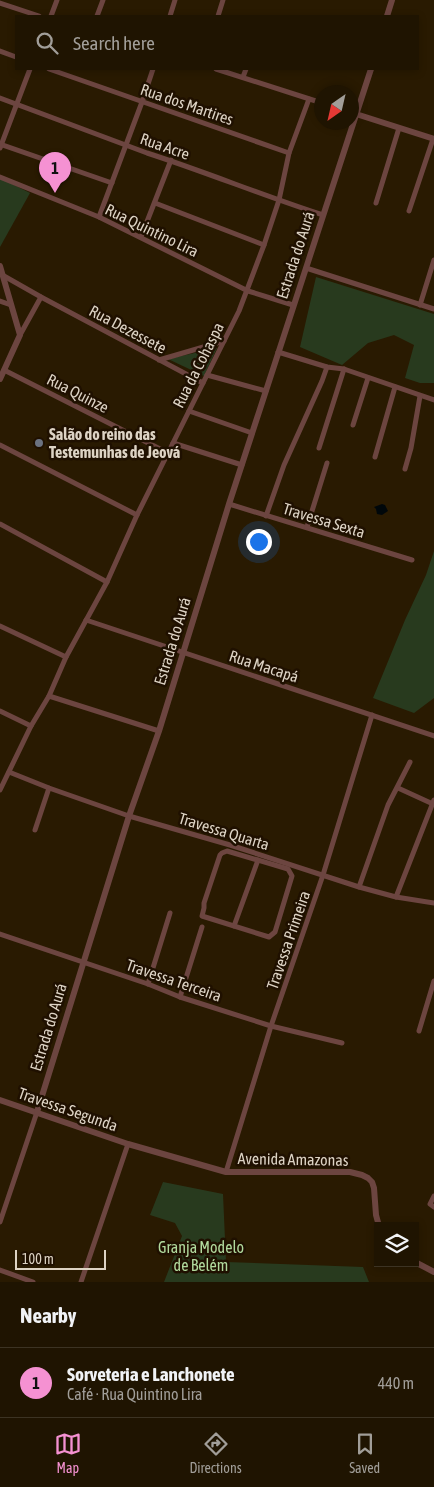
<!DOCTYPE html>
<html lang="en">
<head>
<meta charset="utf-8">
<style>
	:root { --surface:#1f1401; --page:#271d0b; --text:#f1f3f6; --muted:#a19e99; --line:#3c3323; --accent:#f591d2 }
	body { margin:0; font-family:"Asap Condensed",sans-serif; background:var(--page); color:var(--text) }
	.controls { position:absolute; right:15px; bottom:15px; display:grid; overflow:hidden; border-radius:0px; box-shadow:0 2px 8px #0003 }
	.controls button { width:45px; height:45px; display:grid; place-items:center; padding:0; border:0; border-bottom:1px solid var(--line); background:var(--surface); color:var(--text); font:25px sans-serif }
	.compass { position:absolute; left:314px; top:85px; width:45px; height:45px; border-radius:50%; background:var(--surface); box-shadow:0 2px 8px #0003; rotate:214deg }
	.scale { position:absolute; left:15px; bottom:12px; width:91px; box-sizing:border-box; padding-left:5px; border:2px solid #ddd3c4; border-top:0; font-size:14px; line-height:18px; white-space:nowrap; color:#ddd3c4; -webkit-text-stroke:4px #1f1000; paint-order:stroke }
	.you { position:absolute; left:258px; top:541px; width:18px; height:18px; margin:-12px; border:4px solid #fff; border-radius:50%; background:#1a73e8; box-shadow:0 0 0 8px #1a73e833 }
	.badge { display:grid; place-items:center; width:32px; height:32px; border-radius:50%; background:var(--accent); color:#111; font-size:16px; font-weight:700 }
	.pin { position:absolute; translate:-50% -41px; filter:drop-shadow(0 1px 2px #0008) }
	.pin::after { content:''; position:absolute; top:26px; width:18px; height:15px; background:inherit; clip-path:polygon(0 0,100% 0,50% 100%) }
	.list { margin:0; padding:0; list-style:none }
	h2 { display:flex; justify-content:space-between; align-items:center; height:65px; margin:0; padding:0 20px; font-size:21px }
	h2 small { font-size:16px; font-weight:400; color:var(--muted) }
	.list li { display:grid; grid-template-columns:32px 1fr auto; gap:15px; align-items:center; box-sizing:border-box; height:70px; padding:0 20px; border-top:1px solid var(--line) }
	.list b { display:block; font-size:19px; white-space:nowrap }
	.list p { margin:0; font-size:16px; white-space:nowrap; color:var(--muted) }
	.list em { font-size:16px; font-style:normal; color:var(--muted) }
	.icon { flex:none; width:28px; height:28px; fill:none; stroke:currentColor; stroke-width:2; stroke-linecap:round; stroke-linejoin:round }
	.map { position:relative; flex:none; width:434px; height:1282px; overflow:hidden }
	.search { position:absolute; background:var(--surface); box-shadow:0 2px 8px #0003; left:15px; right:15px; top:15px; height:55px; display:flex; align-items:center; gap:12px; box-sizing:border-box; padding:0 18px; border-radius:0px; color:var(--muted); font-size:19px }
	.sheet { height:135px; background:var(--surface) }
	nav { display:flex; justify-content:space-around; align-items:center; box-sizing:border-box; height:70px; border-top:1px solid var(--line); background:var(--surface); font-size:14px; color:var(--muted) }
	nav a { display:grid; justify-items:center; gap:2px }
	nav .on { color:var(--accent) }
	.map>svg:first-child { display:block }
	.green { fill:#283a1e }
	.water { fill:#00070a }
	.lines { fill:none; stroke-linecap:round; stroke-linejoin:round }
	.minor { stroke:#6c4540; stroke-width:5 }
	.tertiary { stroke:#6c4540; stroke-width:6 }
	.worship-dot { fill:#6b7280; stroke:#1f1000; stroke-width:2 }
	.labels { text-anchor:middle; stroke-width:5; stroke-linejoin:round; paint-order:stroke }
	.street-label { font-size:16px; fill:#ddd3c4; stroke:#1f1000 }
	.poi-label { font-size:16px; font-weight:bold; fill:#ddd3c4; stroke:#1f1000; text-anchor:start }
	.park-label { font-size:16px; fill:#b1da9d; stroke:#1f1000 }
</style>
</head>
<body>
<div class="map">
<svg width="434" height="1282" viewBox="0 0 434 1282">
	<rect width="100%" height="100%" fill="#291a01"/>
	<g class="green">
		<path d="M 0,178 L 30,193 L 0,247 Z"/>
		<path d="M 316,277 L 434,314 L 434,383 L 420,383 L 405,378 L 414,345 L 394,335 L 368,343 L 342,365 L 300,347 Z"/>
		<path d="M 217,348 L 204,376 L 168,359 Z"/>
		<path d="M 434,551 L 434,698 L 414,713 L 373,698 L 405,620 L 426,575 Z"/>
		<path d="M 163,1182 L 223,1194 L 226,1262 L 363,1267 L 369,1282 L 164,1282 L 182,1236 L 175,1223 L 150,1215 Z"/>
	</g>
	<path class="water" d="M 382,504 L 385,505 L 388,511 L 382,515 L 377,514 L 376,509 L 374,507 Z"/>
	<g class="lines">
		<g class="minor">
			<path d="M 0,3 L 39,16"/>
			<path d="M 51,16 L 57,0"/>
			<path d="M 97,16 L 103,0"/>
			<path d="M 170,16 L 175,0"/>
			<path d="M 218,16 L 223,0"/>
			<path d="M 0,51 L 16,57"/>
			<path d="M 49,69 L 289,153"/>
			<path d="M 216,69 L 322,103"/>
			<path d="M 243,77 L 246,69"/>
			<path d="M 0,98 L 147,153 C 206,172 264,196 323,215"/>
			<path d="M 0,144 L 112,183"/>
			<path d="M 0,148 L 30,69"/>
			<path d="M 0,177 L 99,217 L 248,291 L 293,305"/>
			<path d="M 155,203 L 264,245"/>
			<path d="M 376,203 L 399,128"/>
			<path d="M 409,211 L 433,139"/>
			<path d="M 99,217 L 142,102 L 153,69"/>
			<path d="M 141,237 L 171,160"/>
			<path d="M 306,268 L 434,309"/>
			<path d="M 4,276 L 41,297 L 203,383"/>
			<path d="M 0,301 L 11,305"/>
			<path d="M 420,305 L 434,260"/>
			<path d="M 20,335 L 41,297"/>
			<path d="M 278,352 L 327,367 L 344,369 L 434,400"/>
			<path d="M 159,360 L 224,341"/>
			<path d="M 4,370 L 168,453"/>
			<path d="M 207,375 L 266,391"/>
			<path d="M 189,411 L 252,433"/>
			<path d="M 353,425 L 368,378"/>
			<path d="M 173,443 L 242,465"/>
			<path d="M 0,445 L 137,515"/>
			<path d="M 319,448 L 344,369"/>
			<path d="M 375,457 L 395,387"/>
			<path d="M 405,469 L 411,448 L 420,396"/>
			<path d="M 229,504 L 412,560"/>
			<path d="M 266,516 L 284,465 L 322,381 L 327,367"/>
			<path d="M 0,524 L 107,582"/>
			<path d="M 307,527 L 327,463"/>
			<path d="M 86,620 L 434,736"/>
			<path d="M 0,626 L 66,657"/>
			<path d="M 49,696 L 159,731"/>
			<path d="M 0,711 L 31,726"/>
			<path d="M 9,772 L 49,788 L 129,816 L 230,845 L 359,887 L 396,897 L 434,903"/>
			<path d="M 398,788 L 433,804"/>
			<path d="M 0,790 L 31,726 L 49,696 L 66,657 L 107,582 L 137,515 L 239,311 L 264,245 L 279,200 L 289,153 L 309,99"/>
			<path d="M 35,830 L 49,788"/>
			<path d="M 227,851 L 288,869 L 292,876 L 275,932 L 269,937 L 202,916 L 204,908 L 204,903 L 220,855 L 222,853 Z"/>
			<path d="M 359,887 L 388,805 L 410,762"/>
			<path d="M 396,897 L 434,800"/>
			<path d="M 234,926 L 258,860"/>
			<path d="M 0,934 L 148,984 L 180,997 L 271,1026 L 342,1043"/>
			<path d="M 148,984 L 170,913"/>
			<path d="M 180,997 L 202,927"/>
			<path d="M 419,1031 L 434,981"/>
			<path d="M 226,1172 L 271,1026 L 323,875 L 372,715"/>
			<path d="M 434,1196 L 430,1204 L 434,1207"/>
			<path d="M 0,1222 L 37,1112"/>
			<path d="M 0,1270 L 33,1282"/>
			<path d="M 81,1282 L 128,1144"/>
		</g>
		<g class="tertiary">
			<path d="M 387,16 L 392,0"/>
			<path d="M 356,114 L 434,139"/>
			<path d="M 0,266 L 20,335 L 0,379"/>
			<path d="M 0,1100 L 128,1144 L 226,1172 L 350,1172 L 362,1175 L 368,1178 L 372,1182 L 374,1188 L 376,1215 L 379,1226"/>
			<path d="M 37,1112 L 129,816 L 159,731 L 229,504 L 371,69"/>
			<path d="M 415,1262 L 434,1272"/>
		</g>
	</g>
	<circle class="worship-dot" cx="39" cy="443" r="5"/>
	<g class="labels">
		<g class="street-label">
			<text transform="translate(187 104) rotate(19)" y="6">Rua dos Martires</text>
			<text transform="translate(165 146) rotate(19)" y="6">Rua Acre</text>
			<text transform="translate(152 230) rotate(26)" y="6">Rua Quintino Lira</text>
			<text transform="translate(295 255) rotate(-72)" y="6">Estrada do Aurá</text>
			<text transform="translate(128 329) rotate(28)" y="6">Rua Dezessete</text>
			<text transform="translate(198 365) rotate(-63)" y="6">Rua da Cohaspa</text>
			<text transform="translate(78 393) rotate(27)" y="6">Rua Quinze</text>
			<text transform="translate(324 520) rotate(17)" y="6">Travessa Sexta</text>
			<text transform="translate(172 641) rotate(-73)" y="6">Estrada do Aurá</text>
			<text transform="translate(264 666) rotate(18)" y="6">Rua Macapá</text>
			<text transform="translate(224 831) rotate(17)" y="6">Travessa Quarta</text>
			<text transform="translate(288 940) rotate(-71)" y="6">Travessa Primeira</text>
			<text transform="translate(174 980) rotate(19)" y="6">Travessa Terceira</text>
			<text transform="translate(48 1027) rotate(-73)" y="6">Estrada do Aurá</text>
			<text transform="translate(68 1109) rotate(19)" y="6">Travessa Segunda</text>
			<text transform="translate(293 1159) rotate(1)" y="6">Avenida Amazonas</text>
		</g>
		<g class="poi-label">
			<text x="49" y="440">Salão do reino das<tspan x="49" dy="18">Testemunhas de Jeová</tspan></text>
		</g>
		<g class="park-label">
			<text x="201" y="1253">Granja Modelo<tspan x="201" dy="18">de Belém</tspan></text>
		</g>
	</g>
</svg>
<div class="controls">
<button><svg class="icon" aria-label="layers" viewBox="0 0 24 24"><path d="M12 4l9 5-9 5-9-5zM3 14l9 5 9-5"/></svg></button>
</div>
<svg class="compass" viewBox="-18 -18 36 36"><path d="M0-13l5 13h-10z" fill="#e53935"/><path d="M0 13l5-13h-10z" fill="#a19e99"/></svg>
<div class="scale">100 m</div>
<div class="you"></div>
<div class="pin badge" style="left:55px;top:193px">1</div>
<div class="search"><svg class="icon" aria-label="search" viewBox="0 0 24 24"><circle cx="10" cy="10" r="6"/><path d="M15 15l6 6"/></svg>Search here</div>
</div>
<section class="sheet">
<h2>Nearby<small></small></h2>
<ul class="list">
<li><span class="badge">1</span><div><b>Sorveteria e Lanchonete</b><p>Café · Rua Quintino Lira</p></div><em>440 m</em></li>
</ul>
</section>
<nav>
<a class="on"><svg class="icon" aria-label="map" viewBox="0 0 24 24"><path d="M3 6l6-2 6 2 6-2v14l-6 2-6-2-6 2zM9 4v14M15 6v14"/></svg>Map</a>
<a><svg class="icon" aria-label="directions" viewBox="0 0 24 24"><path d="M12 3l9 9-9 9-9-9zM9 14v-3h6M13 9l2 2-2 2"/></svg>Directions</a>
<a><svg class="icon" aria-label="saved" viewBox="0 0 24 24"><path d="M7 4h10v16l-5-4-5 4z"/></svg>Saved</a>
</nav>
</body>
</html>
